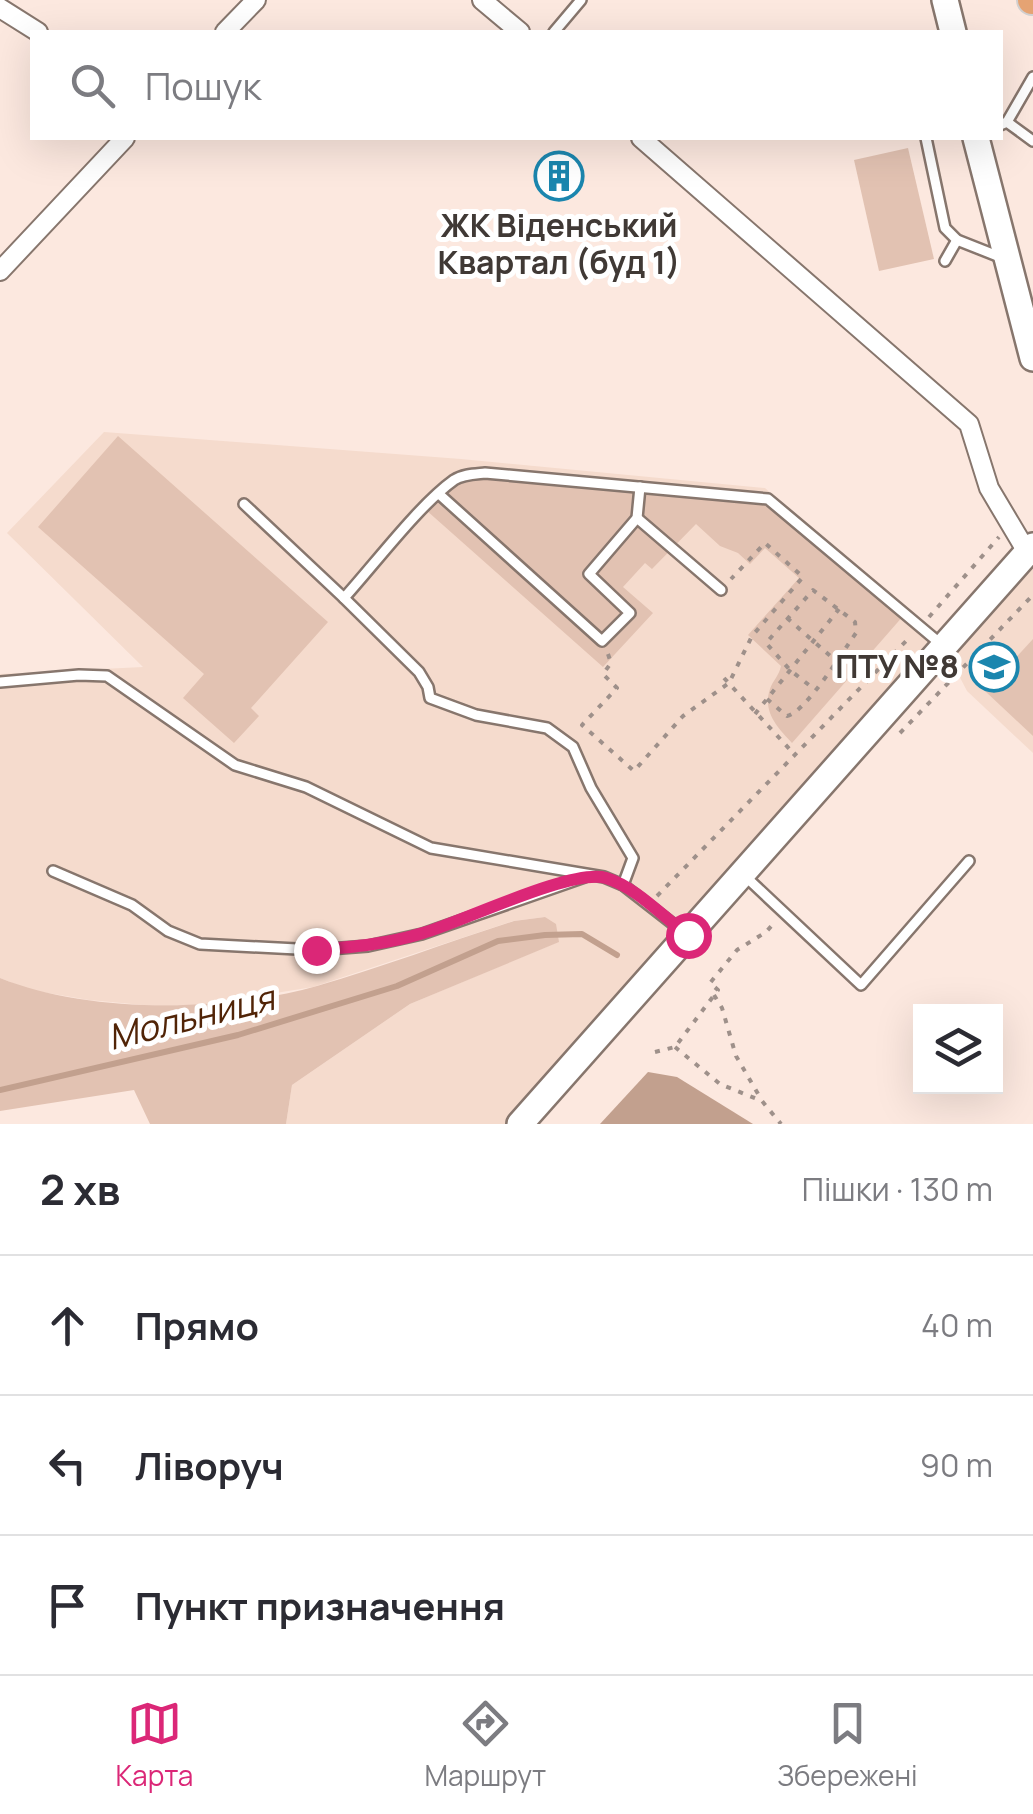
<!DOCTYPE html>
<html lang="uk">
<head>
<meta charset="utf-8">
<style>
	:root { --surface:#fff; --page:#f7f7f7; --text:#2b2b33; --muted:#7c7c81; --line:#e1e1e2; --accent:#db2777 }
	body { margin:0; font-family:Manrope,sans-serif; background:var(--page); color:var(--text) }
	.controls { position:absolute; right:30px; bottom:30px; display:grid; overflow:hidden; border-radius:0px; box-shadow:0 10px 40px #0002 }
	.controls button { width:90px; height:90px; display:grid; place-items:center; padding:0; border:0; border-bottom:2px solid var(--line); background:var(--surface); color:var(--text); font:50px sans-serif }
	.stop { position:absolute; width:30px; height:30px; margin:-22px; border:8px solid #db2777; border-radius:50%; background:#fff }
	.stop.end { background:#db2777; border-color:#fff; box-shadow:0 2px 10px #0008 }
	.list { margin:0; padding:0; list-style:none }
	h2 { display:flex; justify-content:space-between; align-items:center; height:130px; margin:0; padding:0 40px; font-size:42px }
	h2 small { font-size:32px; font-weight:400; color:var(--muted) }
	.list li { display:grid; grid-template-columns:65px 1fr auto; gap:30px; align-items:center; box-sizing:border-box; height:140px; padding:0 40px; border-top:2px solid var(--line) }
	.list b { display:block; font-size:38px; white-space:nowrap }
	.list em { font-size:32px; font-style:normal; color:var(--muted) }
	.icon { flex:none; width:55px; height:55px; fill:none; stroke:currentColor; stroke-width:2; stroke-linecap:round; stroke-linejoin:round }
	.map { position:relative; flex:none; width:1033px; height:1124px; overflow:hidden }
	.search { position:absolute; background:var(--surface); box-shadow:0 10px 40px #0002; left:30px; right:30px; top:30px; height:110px; display:flex; align-items:center; gap:25px; box-sizing:border-box; padding:0 35px; border-radius:0px; color:var(--muted); font-size:38px }
	.sheet { height:550px; background:var(--surface) }
	nav { display:flex; justify-content:space-around; align-items:center; box-sizing:border-box; height:140px; border-top:2px solid var(--line); background:var(--surface); font-size:28px; color:var(--muted) }
	nav a { display:grid; justify-items:center; gap:5px }
	nav .on { color:var(--accent) }
	.map>svg:first-child { display:block }
	.built { fill:#f5dbcd }
	.green { fill:#e2c2b2 }
	.water { fill:#c2a08e }
	.lines { fill:none; stroke-linecap:round; stroke-linejoin:round }
	.stream { stroke:#c2a08e; stroke-width:6 }
	.service-casing { stroke:#87766d; stroke-width:14 }
	.minor-casing { stroke:#87766d; stroke-width:22 }
	.secondary-casing { stroke:#87766d; stroke-width:30 }
	.primary-casing { stroke:#d1cfcf; stroke-width:32 }
	.path { stroke:#9e908a; stroke-width:4; stroke-dasharray:5 8; stroke-linecap:butt }
	.service { stroke:#fff; stroke-width:9 }
	.minor { stroke:#fff; stroke-width:18 }
	.secondary { stroke:#fff; stroke-width:25 }
	.primary { stroke:#e5a373; stroke-width:28 }
	.route { stroke:#db2777; stroke-width:12 }
	.labels { text-anchor:middle; stroke-width:10; stroke-linejoin:round; paint-order:stroke }
	.poi-label { font-size:32px; font-weight:bold; fill:#403935; stroke:#fff }
	.water-label { font-size:35px; font-style:italic; fill:#512407; stroke:#fff }
</style>
</head>
<body>
<div class="map">
<svg width="1033" height="1124" viewBox="0 0 1033 1124">
	<rect width="100%" height="100%" fill="#fce8df"/>
	<path class="built" d="M 104,432 L 461,459 L 765,488 L 943,644 L 1033,544 L 1033,753 L 967,691 L 943,645 L 516,1124 L 286,1124 L 292,1085 L 410,1004 L 558,942 L 545,917 L 513,921 L 313,987 L 202,1005 L 143,1005 L 89,1000 L 30,990 L 0,978 L 0,674 L 143,667 L 7,533 Z"/>
	<g class="green">
		<path d="M 908,148 L 934,259 L 879,271 L 854,160 Z"/>
		<path d="M 118,436 L 328,622 L 251,708 L 259,716 L 234,743 L 183,698 L 204,674 L 38,527 Z"/>
		<path d="M 486,474 L 768,500 L 904,615 L 792,743 C 778,728 762,712 770,689 C 773,680 779,676 781,666 L 748,635 L 799,578 L 765,548 L 750,564 L 738,553 L 720,546 L 696,524 L 652,569 L 645,563 L 623,587 L 653,613 L 603,667 L 426,510 L 458,479 Z"/>
		<path d="M 1033,639 L 1033,736 L 985,691 Z"/>
		<path d="M 545,917 L 556,924 L 559,942 L 410,1004 L 292,1085 L 286,1124 L 150,1124 L 134,1090 L 0,1111 L 0,978 C 89,1014 225,1012 317,986 C 383,967 448,942 514,921 Z"/>
	</g>
	<path class="water" d="M 648,1072 L 677,1077 L 753,1124 L 600,1124 Z"/>
	<g class="lines">
		<path class="stream" d="M 0,1090 L 238,1035 L 397,986 L 498,941 L 545,935 L 582,934 L 617,955"/>
		<g class="service-casing">
			<g id="service">
				<path d="M 554,32 L 581,0"/>
				<path d="M 1007,122 L 1033,141"/>
				<path d="M 1000,125 L 1007,122 L 1033,77"/>
				<path d="M 926,138 L 945,228 L 957,240 L 1000,257"/>
				<path d="M 945,261 L 957,240"/>
				<path d="M 439,494 L 602,641 L 630,613 L 589,574 L 637,518 L 640,487"/>
				<path d="M 244,504 L 344,598 C 374,565 419,505 454,480 C 463,474 475,474 485,473 L 768,499 L 942,645"/>
				<path d="M 637,518 L 721,590"/>
				<path d="M 344,598 L 419,672 L 428,687 L 430,698 L 476,715 L 547,728 L 573,747 L 591,788 L 633,858 L 623,885"/>
				<path d="M 0,682 L 79,675 L 107,676 L 235,765 L 306,787 L 431,848 L 604,877 L 623,885 L 686,934"/>
				<path d="M 53,871 L 132,905 L 168,931 L 200,944 L 316,950 L 368,946 L 422,934 L 585,877"/>
				<path d="M 746,877 L 861,985 L 969,861"/>
			</g>
		</g>
		<g class="minor-casing">
			<g id="minor">
				<path d="M 482,0 L 520,32"/>
				<path d="M 0,8 L 38,32"/>
				<path d="M 225,32 L 256,0"/>
				<path d="M 641,138 L 969,424 L 989,488 L 1027,552"/>
				<path d="M 0,271 L 125,138"/>
			</g>
		</g>
		<g class="secondary-casing">
			<g id="secondary">
				<path d="M 945,0 L 953,32"/>
				<path d="M 976,138 L 1033,358"/>
				<path d="M 520,1124 L 1033,546"/>
			</g>
		</g>
		<g class="primary-casing">
			<path id="primary" d="M 1032,0 L 1033,0"/>
		</g>
		<g class="path">
			<path d="M 929,617 L 999,537"/>
			<path d="M 787,618 L 836,661"/>
			<path d="M 608,654 L 611,663 L 603,674 L 617,688 L 582,725 L 634,771 L 683,716 L 729,683 L 752,636 L 803,577 L 765,543 L 731,579"/>
			<path d="M 724,678 L 795,755"/>
			<path d="M 767,699 L 787,716 C 806,712 843,651 856,633 L 855,622 L 813,590 L 766,643 L 790,670 L 814,689"/>
			<path d="M 755,714 L 839,609"/>
			<path d="M 900,733 L 1033,595"/>
			<path d="M 657,896 L 909,638"/>
			<path d="M 714,995 L 722,1008 L 736,1056 L 761,1099"/>
			<path d="M 675,1047 L 720,1084 L 762,1101 L 781,1124"/>
			<path d="M 655,1052 L 675,1047 L 718,990 L 710,983 L 737,950 L 766,932 L 774,923"/>
		</g>
		<use href="#service" class="service"/>
		<use href="#minor" class="minor"/>
		<use href="#secondary" class="secondary"/>
		<use href="#primary" class="primary"/>
	</g>
	<g class="lines">
		<path class="route" d="M 316,950 C 352,947 388,944 423,933 C 462,922 572,868 606,878 C 636,887 663,917 688,935"/>
	</g>
	<defs>
		<g id="building-ring" transform="scale(2.5)"><circle r="9.5" fill="#fff" stroke="#1b86ae" stroke-width="1.5"/><path d="M-4-6H4V6H1V3H-1V6H-4ZM-2.5-4.3h1.7v1.8h-1.7ZM.8-4.3h1.7v1.8H.8ZM-2.5-1h1.7V.8h-1.7ZM.8-1h1.7V.8H.8Z" fill="#1b86ae"/></g>
		<g id="university-ring" transform="scale(2.5)"><circle r="9.5" fill="#fff" stroke="#1b86ae" stroke-width="1.5"/><path d="M0-5L7-2L0 1L-7-2ZM-4 1L0 2.5L4 1V4Q0 6-4 4Z" fill="#1b86ae"/></g>
	</defs>
	<g fill-rule="evenodd">
		<use href="#building-ring" x="559" y="176"/>
		<use href="#university-ring" x="994" y="667"/>
	</g>
	<g class="labels">
		<g class="poi-label">
			<text x="559" y="237">ЖК Віденський<tspan x="559" dy="37">Квартал (буд 1)</tspan></text>
			<text x="959" y="678" text-anchor="end">ПТУ №8</text>
		</g>
		<g class="water-label">
			<text transform="translate(191 1018) rotate(-14)" y="12">Мольниця</text>
		</g>
	</g>
</svg>
<div class="controls">
<button><svg class="icon" aria-label="layers" viewBox="0 0 24 24"><path d="M12 4l9 5-9 5-9-5zM3 14l9 5 9-5"/></svg></button>
</div>
<div class="stop" style="left:688px;top:935px"></div>
<div class="stop end" style="left:316px;top:950px"></div>
<div class="search"><svg class="icon" aria-label="search" viewBox="0 0 24 24"><circle cx="10" cy="10" r="6"/><path d="M15 15l6 6"/></svg>Пошук</div>
</div>
<section class="sheet">
<h2>2 хв<small>Пішки · 130 m</small></h2>
<ul class="list">
<li><svg class="icon" aria-label="ahead" viewBox="0 0 24 24"><path d="M12 20V5M6 11l6-6 6 6"/></svg><div><b>Прямо</b></div><em>40 m</em></li>
<li><svg class="icon" aria-label="left" viewBox="0 0 24 24"><path d="M17 20v-9H6M10 6l-5 5 5 5"/></svg><div><b>Ліворуч</b></div><em>90 m</em></li>
<li><svg class="icon" aria-label="arrive" viewBox="0 0 24 24"><path d="M6 21V4h12l-3 4 3 4H6"/></svg><div><b>Пункт призначення</b></div></li>
</ul>
</section>
<nav>
<a class="on"><svg class="icon" aria-label="map" viewBox="0 0 24 24"><path d="M3 6l6-2 6 2 6-2v14l-6 2-6-2-6 2zM9 4v14M15 6v14"/></svg>Карта</a>
<a><svg class="icon" aria-label="directions" viewBox="0 0 24 24"><path d="M12 3l9 9-9 9-9-9zM9 14v-3h6M13 9l2 2-2 2"/></svg>Маршрут</a>
<a><svg class="icon" aria-label="saved" viewBox="0 0 24 24"><path d="M7 4h10v16l-5-4-5 4z"/></svg>Збережені</a>
</nav>
</body>
</html>
